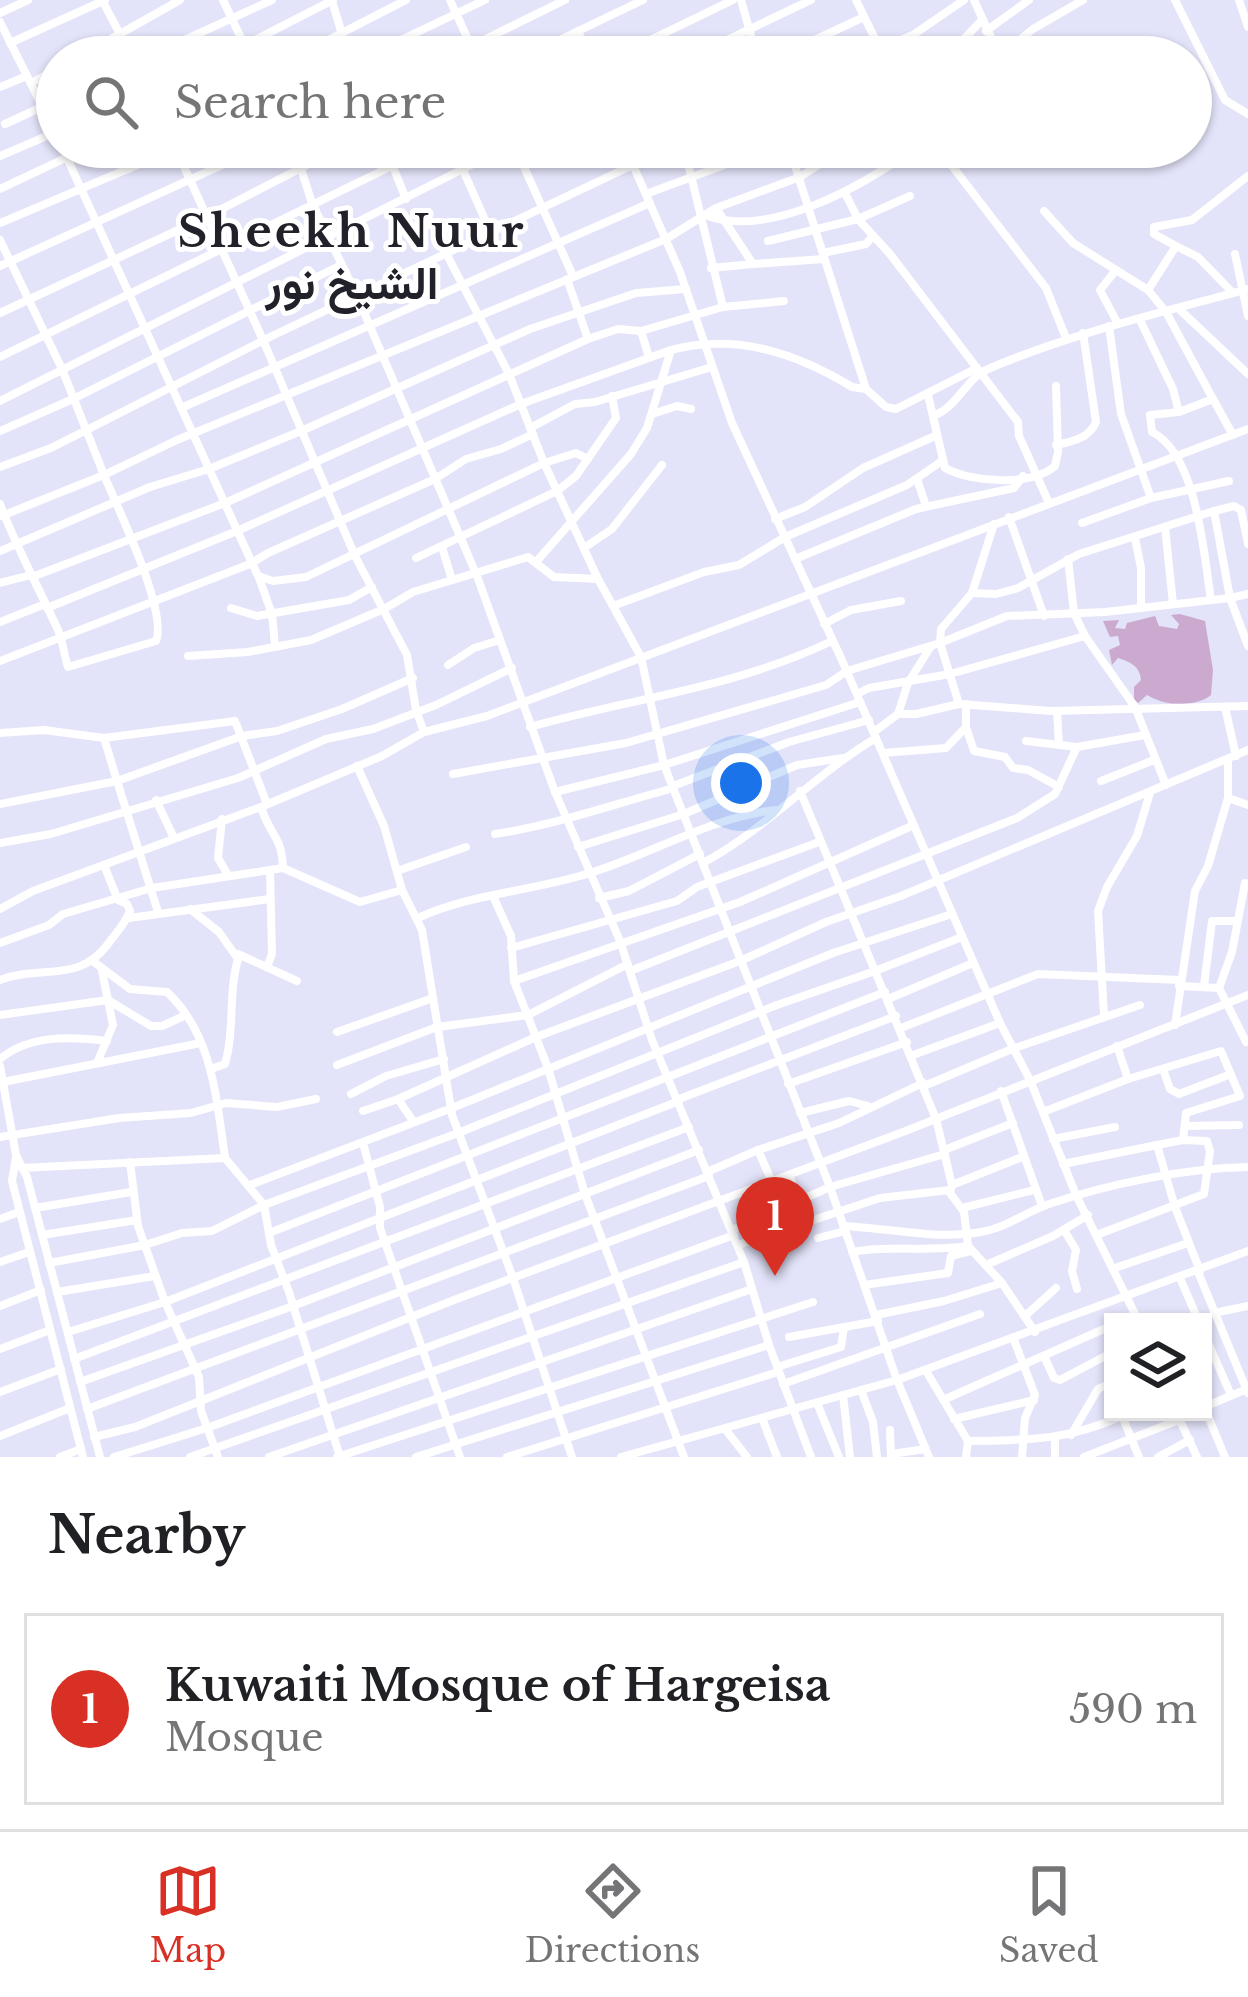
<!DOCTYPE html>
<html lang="en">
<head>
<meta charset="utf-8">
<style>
	:root { --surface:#fff; --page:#f2f2f2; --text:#202124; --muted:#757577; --line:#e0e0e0; --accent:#d93025 }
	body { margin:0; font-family:"Libre Baskerville",Vazirmatn,serif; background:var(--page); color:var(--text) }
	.controls { position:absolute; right:36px; bottom:36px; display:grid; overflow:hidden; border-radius:0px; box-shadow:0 3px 9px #0004 }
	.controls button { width:108px; height:108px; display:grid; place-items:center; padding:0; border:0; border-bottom:3px solid var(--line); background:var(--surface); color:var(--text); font:60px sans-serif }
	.you { position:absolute; left:741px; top:783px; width:42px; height:42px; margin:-30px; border:9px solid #fff; border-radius:50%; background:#1a73e8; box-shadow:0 0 0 18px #1a73e833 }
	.badge { display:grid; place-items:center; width:78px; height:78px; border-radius:50%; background:var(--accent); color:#fff; font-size:39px; font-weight:700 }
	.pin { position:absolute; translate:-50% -99px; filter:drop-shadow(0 3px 6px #0008) }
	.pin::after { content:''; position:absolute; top:63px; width:42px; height:36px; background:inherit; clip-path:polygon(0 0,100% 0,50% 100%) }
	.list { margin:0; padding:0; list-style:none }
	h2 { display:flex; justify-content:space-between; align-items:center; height:156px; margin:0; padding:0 48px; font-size:51px }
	h2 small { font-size:39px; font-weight:400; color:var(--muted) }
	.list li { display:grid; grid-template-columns:78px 1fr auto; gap:36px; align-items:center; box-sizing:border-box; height:192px; margin:0 24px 24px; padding:0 24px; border:3px solid var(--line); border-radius:0px }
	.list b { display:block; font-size:45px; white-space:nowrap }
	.list p { margin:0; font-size:39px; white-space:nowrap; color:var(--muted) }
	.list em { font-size:39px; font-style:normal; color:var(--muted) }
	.icon { flex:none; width:66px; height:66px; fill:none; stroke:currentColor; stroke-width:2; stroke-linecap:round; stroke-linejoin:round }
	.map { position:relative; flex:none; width:1248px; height:1457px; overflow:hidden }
	.search { position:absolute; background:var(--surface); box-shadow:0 3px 9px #0004; left:36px; right:36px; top:36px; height:132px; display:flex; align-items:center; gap:30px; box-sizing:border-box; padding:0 42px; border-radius:66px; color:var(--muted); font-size:45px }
	.sheet { height:372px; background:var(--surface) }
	nav { display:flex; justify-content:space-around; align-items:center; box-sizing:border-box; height:168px; border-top:3px solid var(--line); background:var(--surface); font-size:33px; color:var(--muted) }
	nav a { display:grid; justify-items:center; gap:6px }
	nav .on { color:var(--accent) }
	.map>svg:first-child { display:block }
	.green { fill:#ccaad0 }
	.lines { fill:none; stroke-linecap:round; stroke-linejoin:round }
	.minor { stroke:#fff; stroke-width:8 }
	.labels { text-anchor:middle; stroke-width:10; stroke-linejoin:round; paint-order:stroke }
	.district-label { font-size:45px; font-weight:bold; letter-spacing:3px; fill:#212129; stroke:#fff }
</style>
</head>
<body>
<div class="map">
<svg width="1248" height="1457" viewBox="0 0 1248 1457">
	<rect width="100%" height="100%" fill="#e3e3f9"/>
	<path class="green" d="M 1180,614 L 1205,621 L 1213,670 L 1211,695 C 1195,708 1164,706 1147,695 L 1138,703 L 1134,699 L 1134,687 L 1141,680 C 1140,666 1130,662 1118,658 L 1112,665 L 1109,650 L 1120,645 L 1118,636 L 1110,637 L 1103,621 L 1119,620 L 1115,628 L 1125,629 L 1127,623 L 1155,616 L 1159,626 L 1177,629 L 1179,624 L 1171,615 Z"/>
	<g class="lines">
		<g class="minor">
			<path d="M 102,0 L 132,57"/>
			<path d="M 223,0 L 250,57"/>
			<path d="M 450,0 L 476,57"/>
			<path d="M 741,0 L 757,57"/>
			<path d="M 856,0 L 884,57"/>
			<path d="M 974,0 L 1000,57"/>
			<path d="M 1175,0 L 1225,100 L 1248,114"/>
			<path d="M 1239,0 L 1248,27"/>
			<path d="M 332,1 L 349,57"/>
			<path d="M 0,13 L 28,0"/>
			<path d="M 0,22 L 57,136"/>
			<path d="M 578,31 L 589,57"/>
			<path d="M 986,31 L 1029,0"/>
			<path d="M 10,43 L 105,0"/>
			<path d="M 1000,56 L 1033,29 L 1083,0"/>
			<path d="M 79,57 L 180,0"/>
			<path d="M 147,57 L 272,0"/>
			<path d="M 222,57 L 333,0"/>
			<path d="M 295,57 L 406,0"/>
			<path d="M 365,57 L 485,0"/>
			<path d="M 449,57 L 565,0"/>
			<path d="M 524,57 L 643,0"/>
			<path d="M 615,57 L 733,0"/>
			<path d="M 691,57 L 811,0"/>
			<path d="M 778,57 L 864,17"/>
			<path d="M 857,57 L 913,35"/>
			<path d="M 906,57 L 913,35 L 964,0"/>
			<path d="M 947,57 L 981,21"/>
			<path d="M 31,83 L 57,69"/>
			<path d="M 0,87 L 27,76"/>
			<path d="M 5,124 L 57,100"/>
			<path d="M 62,147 L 258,576 L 273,581 L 306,577 L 544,463 L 576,453 L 588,459"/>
			<path d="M 175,147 L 263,340 L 355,556 L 407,655 L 416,710 L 424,732"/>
			<path d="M 294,147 L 312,203 L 357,296 L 477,576 L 555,792 L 620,941 L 652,1040 L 744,1262 L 769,1345 L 811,1457"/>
			<path d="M 385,147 L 406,199"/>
			<path d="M 515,147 L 573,276"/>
			<path d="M 625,147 L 680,272 L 732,423 L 841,658 L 1000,1023 L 1030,1080 L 1076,1195 L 1139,1322"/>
			<path d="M 0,156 L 56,132"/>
			<path d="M 949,162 L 1046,288 L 1066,338"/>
			<path d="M 463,170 L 490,231"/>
			<path d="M 0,189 L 89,147"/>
			<path d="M 845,193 L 858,219 L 890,254 L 1018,422 L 1019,436 L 1049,503"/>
			<path d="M 646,194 L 773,147"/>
			<path d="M 716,208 L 753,264 L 824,259"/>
			<path d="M 1044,211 L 1073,243 L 1148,290 L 1166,312 L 1213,399"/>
			<path d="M 705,215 C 769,240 865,185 916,147"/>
			<path d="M 0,223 L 175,149"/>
			<path d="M 0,240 L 62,369 L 104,475 L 177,440 L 666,239 L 716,208 L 800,177 L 846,147"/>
			<path d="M 768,241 L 858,219 L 910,196"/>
			<path d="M 1176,246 L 1198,257 L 1233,293"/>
			<path d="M 823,253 L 866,244 L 873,236"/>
			<path d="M 1235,254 L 1248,316"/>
			<path d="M 447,255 L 509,374 L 544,463 L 598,579"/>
			<path d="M 0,266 L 262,147"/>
			<path d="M 711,268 L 753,264"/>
			<path d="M 1116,270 L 1100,290 L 1118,324"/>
			<path d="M 567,279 L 588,339"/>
			<path d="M 1148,290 L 1176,246 L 1154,234 L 1154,227 L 1192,220 L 1248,176"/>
			<path d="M 723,307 L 784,301"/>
			<path d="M 1178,308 L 1248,374"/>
			<path d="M 0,313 L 206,217 L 342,147"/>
			<path d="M 1140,320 L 1173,389 L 1179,412"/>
			<path d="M 1109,326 L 1121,414 L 1151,498 L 1229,481"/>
			<path d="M 641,331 L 649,357"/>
			<path d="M 0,357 L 431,147"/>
			<path d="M 866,389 L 886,407 L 896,409 L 977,368"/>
			<path d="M 928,395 L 945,468 C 972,483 1032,486 1055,466 L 1058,452 L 1056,386"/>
			<path d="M 0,401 L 507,147"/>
			<path d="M 181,408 L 650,203"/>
			<path d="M 652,414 L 677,406 L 691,409"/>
			<path d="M 933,416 C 958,407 966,378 988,369 C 1072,333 1160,313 1248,289"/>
			<path d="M 530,428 L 575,404 L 595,402 L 712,367"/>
			<path d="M 0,431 L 73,399 L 341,265"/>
			<path d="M 1056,445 C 1071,442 1090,438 1096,422 L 1083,333"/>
			<path d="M 0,467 L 51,448 L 274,335 L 671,147"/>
			<path d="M 917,479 L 926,506"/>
			<path d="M 0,504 C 16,547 39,588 58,630 C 63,642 64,655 68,667 L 156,641 C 168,611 118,509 104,475 L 4,515 L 0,516"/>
			<path d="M 1214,511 L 1234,506 L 1241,510 L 1248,544"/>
			<path d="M 1009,517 L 1044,616"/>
			<path d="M 775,519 L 805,507 L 863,468 L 935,436"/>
			<path d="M 1082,523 L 1151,498"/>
			<path d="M 1165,527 L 1173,604"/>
			<path d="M 1135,538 L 1141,568 L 1141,608"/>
			<path d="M 442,547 L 452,580"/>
			<path d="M 584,548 L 612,529 L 662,465"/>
			<path d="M 0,551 L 150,487 L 209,469 L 301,431 L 530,329 L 636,293 L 686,289"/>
			<path d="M 416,558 L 557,491 L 576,476 L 616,418 L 612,396"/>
			<path d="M 795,559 L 916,509 L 1014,488 L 1023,476"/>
			<path d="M 1068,559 L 1074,613 L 1085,636 L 1135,707 L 1166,785"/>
			<path d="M 536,562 L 631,454 L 647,428 L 671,350"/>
			<path d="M 32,577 L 225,503 L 588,339 L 618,329 L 641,331 L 723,307 L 684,147"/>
			<path d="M 259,578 L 272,614 L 275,646"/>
			<path d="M 0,583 L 31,575"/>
			<path d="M 972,593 L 996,594 L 1018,588 L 1079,554 L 1214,511 L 1230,598 L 1248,594"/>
			<path d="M 1211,600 C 1204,555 1197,454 1152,432 L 1150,415 L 1179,412 L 1213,399 L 1233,435"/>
			<path d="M 613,606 L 641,657 L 664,765 L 830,1187 L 897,1380 L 929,1457"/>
			<path d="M 47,608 L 237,531 L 521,404 L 671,350 C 737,333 796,353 852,387 L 866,389 L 789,147"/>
			<path d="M 231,608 L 257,616 L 349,600 L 372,587"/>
			<path d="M 0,622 L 45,604"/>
			<path d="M 824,624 L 851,610 L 901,601"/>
			<path d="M 188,656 L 248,652 L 311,640 L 384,609 L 413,592 L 528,557 L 554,577 L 598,579 L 613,606 L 704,572 L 739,565 L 785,537 L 907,485 L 942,461"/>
			<path d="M 0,661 L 250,564 L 268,553 L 435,479 L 466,459 L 501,449 L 533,434"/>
			<path d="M 448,665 L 474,648 L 500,640"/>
			<path d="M 857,694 L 869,688 L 950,674 L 1085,636"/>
			<path d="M 959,704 L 940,643 L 941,629 L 972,593 L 994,524"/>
			<path d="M 1225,707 L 1236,756"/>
			<path d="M 1057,711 L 1059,745"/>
			<path d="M 898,714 L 916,714 L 959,704 L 1051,711 L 1248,706"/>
			<path d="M 530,727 C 636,697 731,689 832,641"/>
			<path d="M 966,727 L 974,751 L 1005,757 L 1013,768 L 1028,770 L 1059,787"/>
			<path d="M 874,732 L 898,714 L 908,683 L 931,646"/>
			<path d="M 0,733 L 44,730 L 104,738 L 235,721 L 267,804"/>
			<path d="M 1026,741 L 1077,747 L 1145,735"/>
			<path d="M 883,753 L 946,748 L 966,727 L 966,704"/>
			<path d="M 357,766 L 384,826 L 402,890 L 422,930 L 452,1115 L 513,1278 L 572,1457"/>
			<path d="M 453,774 L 626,743 L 826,685 L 847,671 L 940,643 L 1007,616 L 1105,612 L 1230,598 L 1248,646"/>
			<path d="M 1101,781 L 1154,760"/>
			<path d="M 673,786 L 789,742 L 869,720"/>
			<path d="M 800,791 L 875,971 L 962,937"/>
			<path d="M 555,792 L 664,765 L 860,702"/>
			<path d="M 1228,798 L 1248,805"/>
			<path d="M 156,800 L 173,836"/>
			<path d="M 0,804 L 117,781 L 104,738"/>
			<path d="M 261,807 C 270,836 282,836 283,868 L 360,902 L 402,890"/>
			<path d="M 222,819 L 218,858 L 228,875"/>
			<path d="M 495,834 C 556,825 614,804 674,788"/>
			<path d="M 0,843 L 51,834 L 238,778 L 326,739 L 373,729 L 436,705 L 512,668"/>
			<path d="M 578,847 L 684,814 L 797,765 L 843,758"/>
			<path d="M 703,863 C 766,829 814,775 876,738"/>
			<path d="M 397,871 L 466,847"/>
			<path d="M 493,896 L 511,936 L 514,981 L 548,1068 L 585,1194 L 684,1457"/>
			<path d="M 599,898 L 629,891 L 700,854"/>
			<path d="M 0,909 L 33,891 L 261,807 L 382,756 L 424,732 L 487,716 L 1248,429"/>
			<path d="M 190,909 L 219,932 L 238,959 C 228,993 235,1030 225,1064 L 211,1069"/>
			<path d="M 158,912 L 117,781 L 242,736 L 277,731 L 342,709 L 413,678"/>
			<path d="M 129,918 L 270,899"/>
			<path d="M 418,918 C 472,893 534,891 590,873 C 652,854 711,817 776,810"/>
			<path d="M 0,943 L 49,925 L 63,914 L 152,888 L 283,868"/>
			<path d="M 511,948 L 677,901 L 697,887 L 819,842"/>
			<path d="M 238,954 L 297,981"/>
			<path d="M 94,962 L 130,989 L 167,992 C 213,1035 216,1098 225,1157"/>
			<path d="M 267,967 L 272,954 L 270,870"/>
			<path d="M 630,971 L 1017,818 L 1055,794 L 1077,747"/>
			<path d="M 0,980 C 42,964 78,984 108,944 C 116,933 125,924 130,911 L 127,904 L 118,900 L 104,865"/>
			<path d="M 514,981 L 740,902 L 914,825"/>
			<path d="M 1179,986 L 1219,988 L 1246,1042"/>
			<path d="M 1204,986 L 1212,921 L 1237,921"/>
			<path d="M 1219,988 L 1232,952 L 1245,883"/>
			<path d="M 888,999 L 973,963"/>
			<path d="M 0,1015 L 108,1000 L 151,1026 L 162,1026 L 186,1015"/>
			<path d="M 1104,1015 L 1098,911 L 1107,887 L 1137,836 L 1150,793"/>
			<path d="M 1175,1025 L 1195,891 L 1208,866 L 1228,798 L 1228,759"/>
			<path d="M 901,1028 L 1038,974 L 1180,980"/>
			<path d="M 337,1032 L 433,998"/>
			<path d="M 913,1055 L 1000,1023"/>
			<path d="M 0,1059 C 29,1035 70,1036 107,1041"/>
			<path d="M 97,1063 L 113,1025 L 102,971"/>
			<path d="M 337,1065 L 437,1027 L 528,1015 L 628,964"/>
			<path d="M 0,1066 L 16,1155 L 27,1177 L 100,1457"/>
			<path d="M 1163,1069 L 1170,1089 L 1179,1094 L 1231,1074"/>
			<path d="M 1128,1079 L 1221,1051 L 1240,1096 L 1186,1113 L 1183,1140"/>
			<path d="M 3,1082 L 201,1043"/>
			<path d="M 788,1084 L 907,1042"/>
			<path d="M 924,1086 L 1012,1049 L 1140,1005"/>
			<path d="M 1001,1091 L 1042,1206"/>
			<path d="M 351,1094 L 386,1076 L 444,1059"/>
			<path d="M 398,1099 L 536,1037 L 740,961 L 826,922 L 901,896 L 1248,750"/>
			<path d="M 679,1099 L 896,1016"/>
			<path d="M 363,1111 L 398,1099 L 413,1121"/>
			<path d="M 1043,1112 L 1128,1079 L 1117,1046"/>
			<path d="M 800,1113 L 849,1101 L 868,1106"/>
			<path d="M 1185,1126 L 1239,1125"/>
			<path d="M 0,1137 L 119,1118 L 191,1113 L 226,1103 L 277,1107 L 316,1099"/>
			<path d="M 1053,1139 L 1115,1127"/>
			<path d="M 363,1143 L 380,1207 L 380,1228 L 460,1457"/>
			<path d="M 758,1150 L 772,1182"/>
			<path d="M 944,1150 L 1013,1123"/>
			<path d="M 16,1157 L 12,1181 L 83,1457"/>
			<path d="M 130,1162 L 138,1226 L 165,1302 L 199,1377 L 201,1411 L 218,1457"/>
			<path d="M 1063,1164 L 1157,1145 L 1175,1207 L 1200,1271"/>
			<path d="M 22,1168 L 225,1158 L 264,1205 L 271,1245 L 289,1292 L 340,1457"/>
			<path d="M 707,1172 L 758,1150 L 839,1123 L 923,1083"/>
			<path d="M 789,1175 L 798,1200"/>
			<path d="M 250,1185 L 452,1108 L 833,953 L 952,914"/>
			<path d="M 952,1185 L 1022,1157"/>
			<path d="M 759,1187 L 769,1214"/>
			<path d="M 35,1208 L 131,1192"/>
			<path d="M 962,1208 L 1034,1190"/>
			<path d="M 0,1219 L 19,1212"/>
			<path d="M 843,1226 C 890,1228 935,1240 981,1232 C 1006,1228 1026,1212 1049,1204 C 1109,1184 1185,1168 1248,1167"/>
			<path d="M 732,1230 L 830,1187 L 945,1154"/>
			<path d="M 1064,1230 L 1076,1250 L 1072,1271 L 1077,1289"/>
			<path d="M 269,1233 L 885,992"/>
			<path d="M 1099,1234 L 1204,1194 L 1210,1151 L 1207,1141 L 1183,1140 L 1157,1145"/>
			<path d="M 42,1235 L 137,1220"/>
			<path d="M 818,1238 L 845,1231"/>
			<path d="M 738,1245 L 880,1198 L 950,1190"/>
			<path d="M 852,1252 C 891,1245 928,1252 968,1246"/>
			<path d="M 0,1262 L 29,1252"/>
			<path d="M 49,1263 L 145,1245 L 182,1233 L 212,1231 L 264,1205 L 458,1133 L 777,1005 L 875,971 L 936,1119 L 952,1185 L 950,1193 L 964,1212 L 968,1246 L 1002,1283 L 1035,1332"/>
			<path d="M 986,1265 L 1053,1236 L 1088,1215"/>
			<path d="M 1115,1268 L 1188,1243"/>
			<path d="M 1198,1272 L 1248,1393"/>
			<path d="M 1180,1278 L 1199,1322"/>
			<path d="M 864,1285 L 948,1273 L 951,1256 L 971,1251"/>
			<path d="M 57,1292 L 155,1276"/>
			<path d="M 0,1306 L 41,1290"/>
			<path d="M 1214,1313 L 1248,1306"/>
			<path d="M 876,1315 L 944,1301 L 1002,1283"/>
			<path d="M 1025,1316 L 1056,1288"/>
			<path d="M 1120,1322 L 1135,1314"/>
			<path d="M 1203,1331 L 1231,1395"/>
			<path d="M 68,1332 L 165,1302 L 679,1101"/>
			<path d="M 789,1337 L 878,1321"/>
			<path d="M 1014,1340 L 1035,1395 L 1025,1418 L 1022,1457"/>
			<path d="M 0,1349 L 50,1330"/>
			<path d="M 1044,1356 L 1054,1378 L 1060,1380 L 1113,1352"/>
			<path d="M 74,1359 L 689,1127"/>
			<path d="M 777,1367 L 841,1347 L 844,1327"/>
			<path d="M 926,1371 L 968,1441 L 966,1457"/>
			<path d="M 80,1382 L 293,1306 L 699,1150"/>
			<path d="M 783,1384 L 980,1314"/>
			<path d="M 861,1390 L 873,1422 L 877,1457"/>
			<path d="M 0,1392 L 61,1369"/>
			<path d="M 843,1395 L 850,1457"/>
			<path d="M 943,1400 L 1113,1325"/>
			<path d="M 817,1403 L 839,1457"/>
			<path d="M 1203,1404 L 1225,1457"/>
			<path d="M 1204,1407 L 1247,1389"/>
			<path d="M 87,1409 L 709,1176"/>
			<path d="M 1130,1412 L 1122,1416 L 1139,1457"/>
			<path d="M 1176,1412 L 1197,1457"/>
			<path d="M 762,1418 L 777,1457"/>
			<path d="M 954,1419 L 1034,1400"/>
			<path d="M 725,1429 L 747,1457"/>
			<path d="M 890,1430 L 891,1456"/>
			<path d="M 1071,1435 L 1098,1389 L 1113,1382"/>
			<path d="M 0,1436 L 70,1408"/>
			<path d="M 94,1437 L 135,1427 L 454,1300 L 903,1132 L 1248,995"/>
			<path d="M 1055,1438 L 1055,1457"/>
			<path d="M 968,1441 C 1027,1440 1066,1441 1122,1416"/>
			<path d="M 891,1454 L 926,1449"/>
			<path d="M 60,1457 L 81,1449"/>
			<path d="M 114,1457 L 207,1428 L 734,1235"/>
			<path d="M 190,1457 L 744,1262"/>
			<path d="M 269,1457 L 752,1289"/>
			<path d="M 337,1457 L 813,1302"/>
			<path d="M 416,1457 L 769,1345"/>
			<path d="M 507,1457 L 778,1372"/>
			<path d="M 621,1457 L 897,1380 L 1248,1251"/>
			<path d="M 1084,1457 L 1179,1420"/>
			<path d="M 1158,1457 L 1190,1440"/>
		</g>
	</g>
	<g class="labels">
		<g class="district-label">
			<text x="352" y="247">Sheekh Nuur<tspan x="352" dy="52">الشيخ نور</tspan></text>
		</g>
	</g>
</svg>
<div class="controls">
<button><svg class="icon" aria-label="layers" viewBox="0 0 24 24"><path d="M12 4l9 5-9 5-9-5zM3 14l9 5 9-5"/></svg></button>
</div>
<div class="you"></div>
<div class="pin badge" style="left:775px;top:1276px">1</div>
<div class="search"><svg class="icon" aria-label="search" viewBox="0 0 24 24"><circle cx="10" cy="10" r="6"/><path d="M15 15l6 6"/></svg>Search here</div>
</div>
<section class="sheet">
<h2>Nearby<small></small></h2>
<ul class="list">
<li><span class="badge">1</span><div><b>Kuwaiti Mosque of Hargeisa</b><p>Mosque</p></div><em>590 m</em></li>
</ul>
</section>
<nav>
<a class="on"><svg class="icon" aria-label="map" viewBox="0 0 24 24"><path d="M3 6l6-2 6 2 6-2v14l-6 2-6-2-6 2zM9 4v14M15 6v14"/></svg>Map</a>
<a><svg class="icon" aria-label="directions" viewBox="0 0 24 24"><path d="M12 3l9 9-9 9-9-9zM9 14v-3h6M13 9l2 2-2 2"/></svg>Directions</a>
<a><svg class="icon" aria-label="saved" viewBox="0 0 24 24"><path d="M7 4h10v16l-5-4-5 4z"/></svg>Saved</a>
</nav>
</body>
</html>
